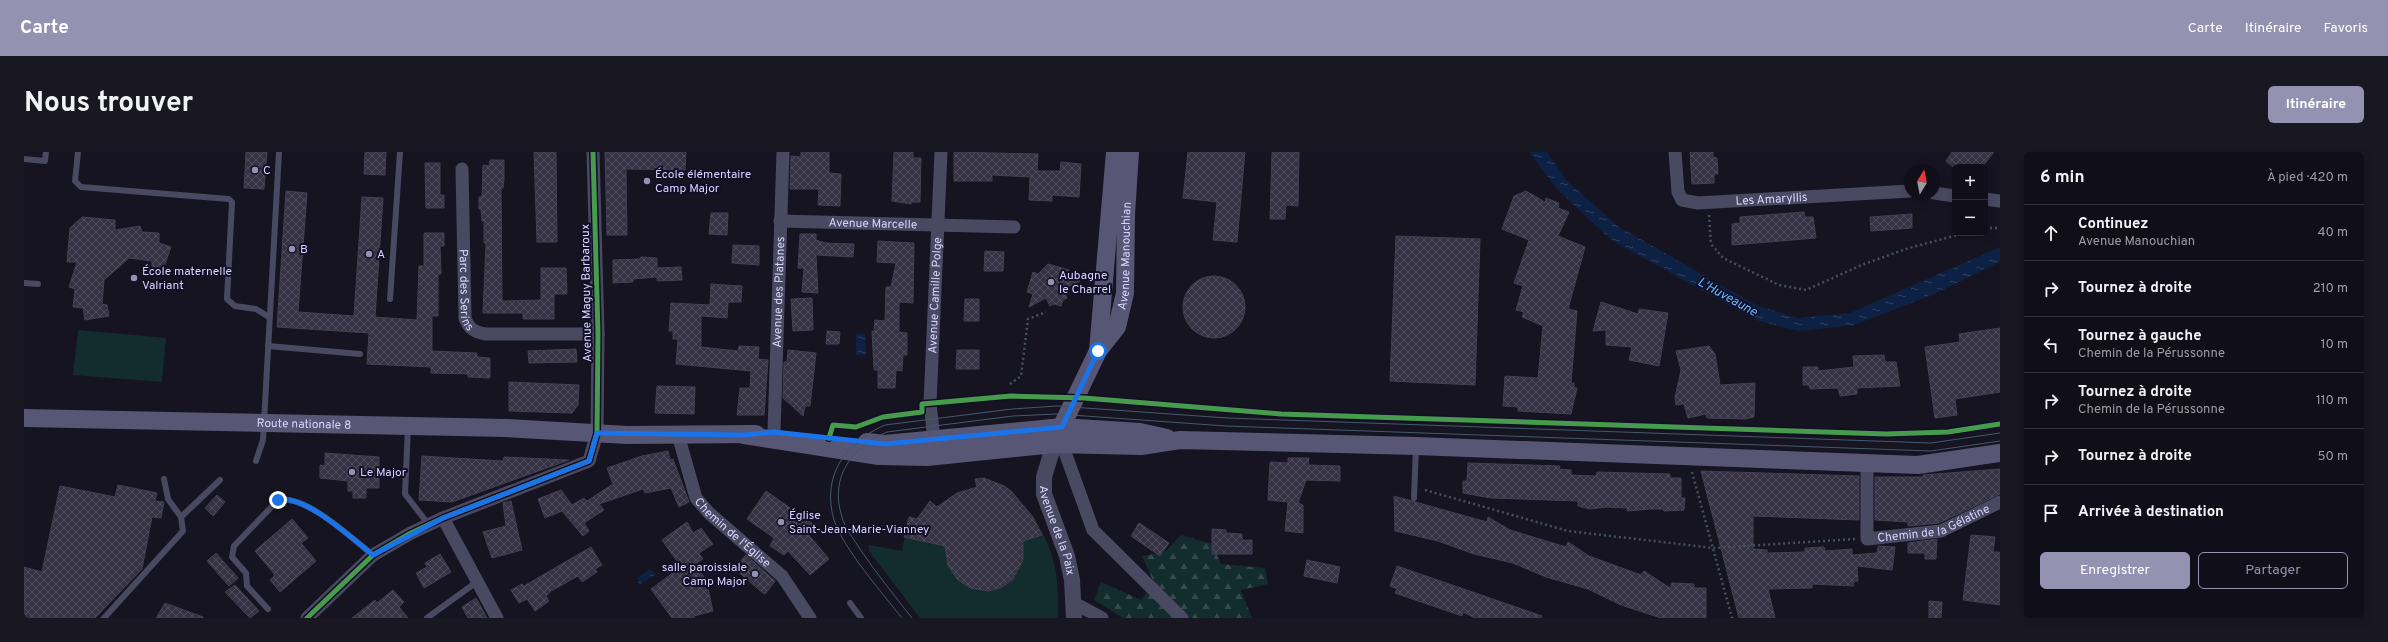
<!DOCTYPE html>
<html lang="fr">
<head>
<meta charset="utf-8">
<style>
	:root { --surface:#100f19; --page:#191822; --text:#f1f3f6; --muted:#9c9ca2; --line:#302f38; --accent:#9591b1 }
	body { margin:0; font-family:Overpass,sans-serif; background:var(--page); color:var(--text) }
	.controls { position:absolute; right:12px; top:12px; display:grid; overflow:hidden; border-radius:6px; box-shadow:0 2px 10px #0003 }
	.controls button { width:36px; height:36px; display:grid; place-items:center; padding:0; border:0; border-bottom:1px solid var(--line); background:var(--surface); color:var(--text); font:20px sans-serif }
	.compass { position:absolute; left:1880px; top:12px; width:36px; height:36px; border-radius:50%; background:var(--surface); box-shadow:0 2px 10px #0003; rotate:10deg }
	.stop { position:absolute; width:12px; height:12px; margin:-9px; border:3px solid #1a73e8; border-radius:50%; background:#fff }
	.stop.end { background:#1a73e8; border-color:#fff; box-shadow:0 1px 4px #0008 }
	.list { margin:0; padding:0; list-style:none }
	h2 { display:flex; justify-content:space-between; align-items:center; height:52px; margin:0; padding:0 16px; font-size:17px }
	h2 small { font-size:13px; font-weight:400; color:var(--muted) }
	.list li { display:grid; grid-template-columns:26px 1fr auto; gap:12px; align-items:center; box-sizing:border-box; height:56px; padding:0 16px; border-top:1px solid var(--line) }
	.list b { display:block; font-size:15px; white-space:nowrap }
	.list p { margin:0; font-size:13px; white-space:nowrap; color:var(--muted) }
	.list em { font-size:13px; font-style:normal; color:var(--muted) }
	.actions { display:flex; gap:8px; padding:12px 16px }
	.actions a { flex:1; padding:9px 0; border:1px solid var(--accent); border-radius:6px; text-align:center; font-size:14px; color:var(--accent) }
	.actions .main { background:var(--accent); color:#fff }
	.icon { flex:none; width:22px; height:22px; fill:none; stroke:currentColor; stroke-width:2; stroke-linecap:round; stroke-linejoin:round }
	.map { position:relative; flex:none; width:1976px; height:466px; overflow:hidden; border-radius:6px }
	header { display:flex; align-items:center; gap:24px; box-sizing:border-box; height:56px; padding:0 20px; background:var(--accent); color:#fff }
	header strong { font-size:19px }
	nav { display:flex; gap:22px; margin-inline-start:auto; font-size:14px }
	.intro { display:flex; align-items:center; justify-content:space-between; box-sizing:border-box; height:96px; padding:0 24px }
	h1 { margin:0; font-size:28px }
	.button { padding:10px 18px; border-radius:6px; background:var(--accent); color:#fff; font-size:14px; font-weight:700 }
	main { display:flex; gap:24px; padding:0 24px }
	aside { flex:1; background:var(--surface); border-radius:6px; box-shadow:0 2px 10px #0003 }
	.map>svg:first-child { display:block }
	.forest { fill:url(#forest-firs) }
	.green { fill:#132c2d }
	.water { fill:url(#water-ripples) }
	.building { fill:url(#building-cross-hatch); stroke:#433f54 }
	.lines { fill:none; stroke-linecap:round; stroke-linejoin:round }
	.path { stroke:#44505f; stroke-width:2.5; stroke-dasharray:2 3; stroke-linecap:butt }
	.service { stroke:#4a4962; stroke-width:6 }
	.minor { stroke:#4a4962; stroke-width:13 }
	.tertiary { stroke:#4a4962; stroke-width:16 }
	.secondary { stroke:#575674; stroke-width:18 }
	.tram { stroke:#43596b; stroke-width:1 }
	.cycleway-casing { stroke:#130f26; stroke-width:8 }
	.cycleway { stroke:#469c4c; stroke-width:5 }
	.route { stroke:#1a73e8; stroke-width:5 }
	.poi-dot { fill:#9591b1; stroke:#130f26; stroke-width:1.5 }
	.labels { text-anchor:middle; stroke-width:4; stroke-linejoin:round; paint-order:stroke }
	.poi-label { font-size:12px; fill:#d9d4ff; stroke:#130f26; text-anchor:start }
	.street-label { font-size:12px; fill:#d9d4ff; stroke:#130f26 }
	.water-label { font-size:13px; font-style:italic; fill:#62b6ff; stroke:#130f26 }
</style>
</head>
<body>
<header>
<strong>Carte</strong>
<nav><a>Carte</a><a>Itinéraire</a><a>Favoris</a></nav>
</header>
<div class="intro"><h1>Nous trouver</h1><a class="button">Itinéraire</a></div>
<main>
<div class="map">
<svg width="1976" height="466" viewBox="0 0 1976 466">
	<defs>
		<pattern id="forest-firs" width="22" height="20" patternUnits="userSpaceOnUse"><rect width="22" height="20" fill="#132c2d"/><path d="M5 1l3.5 6h-7zM16 11l3.5 6h-7z" fill="#354a4c"/></pattern>
		<pattern id="water-ripples" width="26" height="14" patternUnits="userSpaceOnUse"><rect width="26" height="14" fill="#0d2144"/><path d="M2 4q2-2 4 0t4 0M15 11q2-2 4 0t4 0" fill="none" stroke="#304060"/></pattern>
		<pattern id="building-cross-hatch" width="8" height="8" patternUnits="userSpaceOnUse"><rect width="8" height="8" fill="#343243"/><path d="M0 0l8 8M0 8l8-8" fill="none" stroke="#514f5f"/></pattern>
	</defs>
	<rect width="100%" height="100%" fill="#161421"/>
	<path class="forest" d="M 1157,383 L 1188,392 L 1197,412 L 1241,416 L 1244,432 L 1217,438 L 1228,466 L 1099,466 L 1070,448 L 1077,430 L 1117,448 L 1130,431 L 1118,404 L 1141,400 Z"/>
	<g class="green">
		<path d="M 54,178 L 142,186 L 138,230 L 49,223 Z"/>
		<path d="M 961,326 C 967,329 975,331 981,334 C 990,340 996,349 1002,356 C 1030,391 1036,423 1034,466 L 896,466 L 845,399 L 845,393 L 878,399 L 885,365 L 893,367 L 906,349 L 913,355 L 931,342 L 953,336 L 951,327 Z"/>
	</g>
	<g class="water">
		<path d="M 1505,0 L 1523,0 L 1543,29 L 1595,75 L 1734,154 L 1774,166 L 1826,161 L 1976,95 L 1976,110 L 1908,143 L 1830,173 L 1775,179 L 1732,168 L 1587,88 L 1533,37 Z"/>
		<path d="M 832,182 L 841,182 L 842,203 L 832,203 Z"/>
		<path d="M 626,417 L 632,422 L 615,433 L 613,426 Z"/>
	</g>
	<g class="building">
		<path d="M 222,0 L 243,0 L 240,37 L 220,36 Z"/>
		<path d="M 341,0 L 362,0 L 361,23 L 340,22 Z"/>
		<path d="M 510,0 L 532,0 L 533,90 L 513,90 Z"/>
		<path d="M 581,0 L 662,0 L 661,18 L 602,17 L 603,83 L 583,83 Z"/>
		<path d="M 777,0 L 805,0 L 805,21 L 817,22 L 816,54 L 794,53 L 795,37 L 766,37 L 767,4 L 777,5 Z"/>
		<path d="M 870,0 L 889,0 L 889,6 L 897,6 L 896,50 L 888,50 L 887,52 L 868,49 Z"/>
		<path d="M 930,0 L 1014,2 L 1013,19 L 1036,19 L 1037,10 L 1057,12 L 1055,45 L 1028,43 L 1028,49 L 1005,48 L 1006,25 L 968,23 L 968,29 L 930,29 Z"/>
		<path d="M 1164,0 L 1221,0 L 1213,90 L 1189,88 L 1193,50 L 1159,46 Z"/>
		<path d="M 1248,0 L 1275,0 L 1274,54 L 1262,53 L 1261,67 L 1246,67 Z"/>
		<path d="M 1666,0 L 1689,0 L 1689,5 L 1693,6 L 1694,22 L 1690,22 L 1690,31 L 1668,32 Z"/>
		<path d="M 1928,0 L 1970,0 L 1958,15 L 1929,15 L 1922,9 Z"/>
		<path d="M 466,8 L 480,8 L 480,27 L 479,36 L 477,36 L 478,149 L 517,148 L 517,116 L 542,116 L 543,142 L 530,142 L 530,167 L 499,167 L 499,161 L 459,161 L 462,91 L 460,91 L 460,69 L 458,69 L 457,57 L 455,57 L 455,45 L 458,45 L 459,13 L 465,14 Z"/>
		<path d="M 401,11 L 416,11 L 416,43 L 420,43 L 420,56 L 402,56 Z"/>
		<path d="M 262,39 L 283,41 L 274,160 L 330,164 L 338,45 L 359,46 L 351,165 L 393,168 L 395,114 L 400,114 L 400,81 L 420,81 L 420,94 L 416,94 L 417,122 L 414,122 L 414,164 L 408,164 L 408,199 L 453,201 L 453,205 L 466,206 L 466,226 L 444,225 L 444,222 L 407,221 L 407,215 L 343,212 L 345,181 L 253,175 Z"/>
		<path d="M 1502,39 L 1521,50 L 1522,46 L 1535,51 L 1534,56 L 1545,60 L 1534,84 L 1561,95 L 1544,157 L 1553,159 L 1547,231 L 1550,231 L 1550,236 L 1553,236 L 1547,262 L 1494,259 L 1494,255 L 1479,254 L 1481,224 L 1514,226 L 1519,174 L 1498,165 L 1500,160 L 1492,158 L 1499,134 L 1490,131 L 1505,88 L 1478,77 L 1490,44 Z"/>
		<path d="M 1780,60 L 1781,65 L 1789,65 L 1792,86 L 1708,93 L 1708,72 L 1716,71 L 1716,65 Z"/>
		<path d="M 687,61 L 704,61 L 703,83 L 685,82 Z"/>
		<path d="M 1888,62 L 1888,76 L 1847,79 L 1846,65 Z"/>
		<path d="M 58,65 L 91,68 L 91,78 L 116,74 L 118,80 L 135,81 L 135,91 L 147,95 L 139,118 L 128,114 L 128,109 L 105,106 L 80,128 L 78,152 L 83,153 L 85,164 L 61,168 L 59,156 L 49,155 L 51,137 L 45,135 L 53,110 L 43,110 L 46,76 Z"/>
		<path d="M 776,82 L 792,82 L 792,88 L 801,91 L 830,92 L 829,105 L 792,103 L 794,141 L 778,140 L 780,116 L 774,116 Z"/>
		<path d="M 1372,84 L 1456,87 L 1451,233 L 1366,229 Z"/>
		<path d="M 854,89 L 890,91 L 889,151 L 875,150 L 875,180 L 883,181 L 883,203 L 879,203 L 878,219 L 872,218 L 871,236 L 854,236 L 854,218 L 850,218 L 848,179 L 850,180 L 851,168 L 861,169 L 862,135 L 867,135 L 872,111 L 853,110 Z"/>
		<path d="M 709,93 L 735,94 L 735,113 L 708,111 Z"/>
		<path d="M 961,99 L 980,100 L 979,119 L 960,119 Z"/>
		<path d="M 617,105 L 633,106 L 633,116 L 657,115 L 658,128 L 633,129 L 633,125 L 609,127 L 609,130 L 589,131 L 589,108 L 616,107 Z"/>
		<path d="M 1024,112 L 1045,118 L 1043,124 L 1056,129 L 1039,137 L 1043,146 L 1039,148 L 1037,154 L 1030,152 L 1026,154 L 1022,146 L 1005,155 L 1009,142 L 1003,140 L 1009,120 L 1014,122 Z"/>
		<circle cx="1190" cy="155" r="31"/>
		<path d="M 687,132 L 718,134 L 717,150 L 704,150 L 703,166 L 677,164 L 677,195 L 714,199 L 715,194 L 735,195 L 734,207 L 744,208 L 740,263 L 713,263 L 716,236 L 726,236 L 727,219 L 652,212 L 654,187 L 649,187 L 649,179 L 645,179 L 647,151 L 686,153 Z"/>
		<path d="M 788,146 L 789,178 L 769,179 L 767,147 Z"/>
		<path d="M 941,147 L 955,147 L 955,169 L 940,169 Z"/>
		<path d="M 1577,150 L 1614,162 L 1615,157 L 1644,161 L 1635,214 L 1605,208 L 1608,195 L 1582,193 L 1582,178 L 1569,179 Z"/>
		<path d="M 1976,176 L 1976,240 L 1931,247 L 1933,263 L 1911,266 L 1901,195 L 1936,190 L 1935,182 Z"/>
		<path d="M 803,179 L 816,180 L 815,192 L 802,192 Z"/>
		<path d="M 1685,194 L 1691,202 L 1696,233 L 1731,231 L 1730,265 L 1721,267 L 1683,266 L 1682,262 L 1664,266 L 1660,252 L 1652,253 L 1651,245 L 1657,218 L 1652,199 Z"/>
		<path d="M 552,197 L 553,210 L 505,211 L 504,199 Z"/>
		<path d="M 764,198 L 792,201 L 786,254 L 781,254 L 779,264 L 759,246 L 760,210 L 763,210 Z"/>
		<path d="M 933,198 L 955,198 L 955,217 L 932,217 Z"/>
		<path d="M 1860,203 L 1861,210 L 1872,210 L 1876,234 L 1833,236 L 1833,242 L 1816,244 L 1814,236 L 1786,237 L 1785,233 L 1779,233 L 1779,215 L 1794,215 L 1794,219 L 1830,215 L 1829,204 Z"/>
		<path d="M 485,230 L 555,233 L 554,253 L 548,261 L 485,259 Z"/>
		<path d="M 633,234 L 671,235 L 670,262 L 631,261 Z"/>
		<path d="M 644,299 L 646,308 L 649,307 L 665,350 L 655,355 L 647,336 L 621,341 L 619,337 L 575,352 L 580,358 L 560,371 L 565,379 L 559,384 L 538,359 L 521,366 L 514,347 L 537,338 L 548,353 L 560,346 L 563,349 L 589,332 L 583,316 L 618,304 Z"/>
		<path d="M 301,301 L 355,305 L 355,336 L 342,336 L 342,346 L 329,346 L 329,339 L 324,339 L 324,329 L 296,326 L 296,313 L 301,314 Z"/>
		<path d="M 398,304 L 479,309 L 480,305 L 545,308 L 428,350 L 395,348 Z"/>
		<path d="M 1264,306 L 1285,306 L 1284,313 L 1316,314 L 1316,329 L 1282,328 L 1274,351 L 1279,353 L 1279,381 L 1261,379 L 1264,350 L 1244,348 L 1246,310 L 1264,311 Z"/>
		<path d="M 1444,311 L 1536,314 L 1535,317 L 1547,318 L 1547,323 L 1572,324 L 1573,320 L 1646,322 L 1646,326 L 1657,326 L 1657,346 L 1661,346 L 1660,358 L 1640,359 L 1639,357 L 1627,357 L 1603,359 L 1603,356 L 1582,355 L 1566,357 L 1554,354 L 1554,349 L 1467,346 L 1439,341 L 1439,329 L 1443,329 Z"/>
		<path d="M 1976,317 L 1976,342 L 1915,371 L 1884,374 L 1884,370 L 1851,368 L 1851,325 L 1899,325 L 1899,323 Z"/>
		<path d="M 1677,319 L 1835,324 L 1835,368 L 1729,364 L 1729,397 L 1743,398 L 1743,401 L 1781,400 L 1781,396 L 1800,395 L 1801,399 L 1828,397 L 1828,403 L 1853,401 L 1854,394 L 1871,395 L 1868,418 L 1833,414 L 1834,429 L 1829,430 L 1830,434 L 1788,432 L 1788,436 L 1744,437 L 1751,466 L 1715,466 Z"/>
		<path d="M 960,326 L 980,334 L 987,339 L 1009,365 L 1018,383 L 999,389 L 999,408 L 989,427 L 978,435 L 965,439 L 946,436 L 933,427 L 924,413 L 921,394 L 880,385 L 885,365 L 893,367 L 906,349 L 913,355 L 933,341 L 953,335 L 951,327 Z"/>
		<path d="M 94,333 L 133,341 L 131,349 L 140,350 L 137,366 L 128,365 L 118,417 L 71,466 L 0,466 L 0,415 L 18,420 L 36,334 L 91,345 Z"/>
		<path d="M 742,339 L 789,372 L 783,381 L 805,407 L 786,423 L 764,399 L 760,403 L 746,394 L 750,386 L 723,367 Z"/>
		<path d="M 193,343 L 201,350 L 189,364 L 181,356 Z"/>
		<path d="M 1370,344 L 1463,370 L 1464,365 L 1486,378 L 1542,395 L 1544,390 L 1565,404 L 1617,423 L 1620,419 L 1646,436 L 1648,431 L 1670,432 L 1670,436 L 1682,436 L 1682,466 L 1637,466 L 1597,453 L 1564,437 L 1522,425 L 1489,411 L 1450,402 L 1414,389 L 1371,379 Z"/>
		<path d="M 487,349 L 498,398 L 468,406 L 459,380 L 482,374 L 479,351 Z"/>
		<path d="M 268,367 L 284,386 L 277,391 L 292,409 L 256,440 L 246,428 L 251,423 L 231,399 Z"/>
		<path d="M 663,370 L 669,381 L 677,376 L 689,392 L 675,401 L 679,407 L 671,412 L 682,428 L 689,459 L 670,464 L 670,466 L 648,466 L 627,437 L 657,415 L 638,388 Z"/>
		<path d="M 1115,371 L 1145,391 L 1136,404 L 1107,384 Z"/>
		<path d="M 1188,377 L 1202,378 L 1202,381 L 1218,382 L 1218,388 L 1228,388 L 1228,402 L 1188,402 Z"/>
		<path d="M 1947,383 L 1971,385 L 1969,400 L 1976,400 L 1976,453 L 1939,448 Z"/>
		<path d="M 1913,387 L 1912,407 L 1901,407 L 1901,401 L 1884,401 L 1884,391 Z"/>
		<path d="M 567,395 L 578,413 L 571,417 L 573,420 L 558,430 L 554,424 L 527,439 L 522,444 L 525,449 L 511,459 L 503,447 L 495,451 L 487,438 L 498,432 L 500,434 Z"/>
		<path d="M 192,401 L 214,426 L 205,434 L 183,409 Z"/>
		<path d="M 416,402 L 427,420 L 400,436 L 392,421 L 403,415 L 401,411 Z"/>
		<path d="M 722,403 L 751,429 L 742,441 L 740,442 L 710,416 Z"/>
		<path d="M 1283,408 L 1316,415 L 1313,431 L 1280,424 Z"/>
		<path d="M 1373,414 L 1518,464 L 1517,466 L 1451,466 L 1439,460 L 1438,464 L 1371,441 L 1373,437 L 1366,434 Z"/>
		<path d="M 211,433 L 235,459 L 226,466 L 201,440 Z"/>
		<path d="M 369,438 L 380,450 L 375,455 L 384,466 L 328,466 L 351,448 L 353,451 Z"/>
		<path d="M 452,446 L 463,466 L 444,466 L 438,455 Z"/>
		<path d="M 1905,449 L 1918,450 L 1917,466 L 1905,466 Z"/>
		<path d="M 141,451 L 179,465 L 179,466 L 132,466 Z"/>
	</g>
	<g class="lines">
		<g class="path">
			<path d="M 1685,63 L 1687,92 L 1699,106 L 1755,133 L 1782,138 L 1840,112 L 1885,96 L 1941,81"/>
			<path d="M 1961,76 L 1976,76"/>
			<path d="M 986,232 L 997,224 L 1004,167 L 1022,160"/>
			<path d="M 1668,320 L 1708,466"/>
			<path d="M 1401,338 L 1544,379 L 1689,396 L 1831,387"/>
		</g>
		<g class="service">
			<path d="M 54,0 L 51,29 L 57,35 L 205,47 L 208,50 L 203,147 L 211,154 L 232,157 L 245,165"/>
			<path d="M 0,7 L 21,9 L 22,0"/>
			<path d="M 0,131 L 14,132"/>
			<path d="M 366,147 L 376,0"/>
			<path d="M 244,194 L 336,202"/>
			<path d="M 384,275 L 381,342 L 405,373"/>
			<path d="M 232,309 L 239,288 L 255,0"/>
			<path d="M 140,327 L 144,347 L 157,365"/>
			<path d="M 1390,346 L 1392,295"/>
			<path d="M 826,451 L 837,466"/>
			<path d="M 244,457 L 223,434 L 222,421 L 208,405 L 210,394 L 254,348 C 283,343 327,386 349,403"/>
			<path d="M 80,466 L 159,379 L 157,365 L 196,328"/>
			<path d="M 403,466 L 454,429"/>
		</g>
		<g class="minor">
			<path id="s1" d="M 1651,0 L 1654,40 L 1658,48 L 1674,51 L 1886,39"/>
			<path id="s2" d="M 438,17 L 441,166 C 445,177 450,180 462,182 L 574,182"/>
			<path d="M 1910,41 L 1931,44"/>
			<path d="M 1961,47 L 1976,49"/>
			<path id="s3" d="M 756,69 L 990,75"/>
			<path id="s4" d="M 750,280 L 759,0"/>
			<path id="s5" d="M 654,283 L 672,346 L 685,361 L 758,424 L 786,466"/>
			<path id="s6" d="M 910,287 L 906,252 L 917,0"/>
			<path d="M 1038,292 L 1069,378 L 1158,466"/>
			<path id="s7" d="M 1843,311 L 1843,387 L 1917,379 L 1976,350"/>
			<path d="M 419,366 L 473,466"/>
			<path d="M 1050,451 L 1078,466"/>
			<path d="M 283,466 L 349,403 L 387,381 L 419,366 L 565,309 L 573,281 L 574,182 L 569,0"/>
		</g>
		<path class="tertiary" id="s8" d="M 1030,292 L 1020,325 L 1020,342 L 1043,404 L 1048,428 L 1050,466"/>
		<g class="secondary">
			<path d="M 1074,199 L 1091,0"/>
			<path id="s9" d="M 0,266 L 482,276 L 603,283 L 732,282"/>
			<path d="M 720,283 L 855,304 L 903,305 L 1030,292 L 1117,294 L 1156,288 L 1392,294 L 1894,313 L 1976,301"/>
			<path id="s10" d="M 1033,284 L 1074,199 L 1093,175 L 1101,141 L 1102,63 L 1106,0"/>
			<path d="M 843,290 L 861,292 L 1038,275 L 1116,280 L 1143,286"/>
		</g>
		<g class="tram">
			<path d="M 878,466 C 859,442 819,396 810,368 C 797,323 822,290 861,273 L 988,257 L 1033,254 L 1203,266 L 1907,291 L 1976,281"/>
			<path d="M 888,466 C 870,443 852,421 836,397 C 830,387 821,377 818,365 C 805,325 828,295 863,280 L 989,264 L 1033,262 L 1202,274 L 1907,299 L 1976,289"/>
		</g>
		<g class="cycleway-casing">
			<g id="cycleway">
				<path d="M 805,286 L 809,273 L 832,275 L 859,265 L 898,260 L 898,252 L 987,244 L 1060,246 L 1257,262 L 1862,282 L 1924,280 L 1976,272"/>
				<path d="M 283,466 L 349,403 L 387,381 L 419,366 L 565,309 L 573,281 L 574,182 L 569,0"/>
			</g>
		</g>
		<use href="#cycleway" class="cycleway"/>
	</g>
	<g class="lines">
		<path class="route" d="M 254,348 C 283,343 327,386 349,403 L 419,366 L 565,309 L 573,281 L 720,283 L 750,280 L 861,292 L 1038,275 L 1074,199"/>
	</g>
	<g class="poi-dot">
		<circle cx="231" cy="18" r="4"/>
		<circle cx="623" cy="29" r="4"/>
		<circle cx="268" cy="97" r="4"/>
		<circle cx="345" cy="102" r="4"/>
		<circle cx="110" cy="126" r="4"/>
		<circle cx="1027" cy="130" r="4"/>
		<circle cx="328" cy="320" r="4"/>
		<circle cx="757" cy="370" r="4"/>
		<circle cx="731" cy="422" r="4"/>
	</g>
	<g class="labels">
		<g class="poi-label">
			<text x="239" y="22">C</text>
			<text x="631" y="26">École élémentaire<tspan x="631" dy="14">Camp Major</tspan></text>
			<text x="276" y="101">B</text>
			<text x="353" y="106">A</text>
			<text x="118" y="123">École maternelle<tspan x="118" dy="14">Valriant</tspan></text>
			<text x="1035" y="127">Aubagne<tspan x="1035" dy="14">le Charrel</tspan></text>
			<text x="336" y="324">Le Major</text>
			<text x="765" y="367">Église<tspan x="765" dy="14">Saint-Jean-Marie-Vianney</tspan></text>
			<text x="723" y="419" text-anchor="end">salle paroissiale<tspan x="723" dy="14">Camp Major</tspan></text>
		</g>
		<g class="street-label">
			<text dy="4" stroke="none"><textPath href="#s1" startOffset="139">Les Amaryllis</textPath></text>
			<text dy="4" stroke="none"><textPath href="#s3" startOffset="93">Avenue Marcelle</textPath></text>
			<text dy="4" stroke="none"><textPath href="#s10" startOffset="197">Avenue Manouchian</textPath></text>
			<text dy="4" stroke="none"><textPath href="#s2" startOffset="121">Parc des Serins</textPath></text>
			<text dy="4" stroke="none"><textPath href="#s4" startOffset="140">Avenue des Platanes</textPath></text>
			<text transform="translate(562 141) rotate(-91)" y="4">Avenue Maguy Barbaroux</text>
			<text dy="4" stroke="none"><textPath href="#s6" startOffset="144">Avenue Camille Polge</textPath></text>
			<text dy="4" stroke="none"><textPath href="#s9" startOffset="280">Route nationale 8</textPath></text>
			<text dy="4" stroke="none"><textPath href="#s7" startOffset="145">Chemin de la Gélatine</textPath></text>
			<text dy="4" stroke="none"><textPath href="#s8" startOffset="90">Avenue de la Paix</textPath></text>
			<text dy="4" stroke="none"><textPath href="#s5" startOffset="116">Chemin de l'Église</textPath></text>
		</g>
		<g class="water-label">
			<text transform="translate(1704 144) rotate(29)" y="5">L'Huveaune</text>
		</g>
	</g>
</svg>
<div class="controls">
<button>+</button>
<button>−</button>
</div>
<svg class="compass" viewBox="-18 -18 36 36"><path d="M0-13l5 13h-10z" fill="#e53935"/><path d="M0 13l5-13h-10z" fill="#9c9ca2"/></svg>
<div class="stop" style="left:1074px;top:199px"></div>
<div class="stop end" style="left:254px;top:348px"></div>
</div>
<aside>
<h2>6 min<small>À pied · 420 m</small></h2>
<ul class="list">
<li><svg class="icon" aria-label="ahead" viewBox="0 0 24 24"><path d="M12 20V5M6 11l6-6 6 6"/></svg><div><b>Continuez</b><p>Avenue Manouchian</p></div><em>40 m</em></li>
<li><svg class="icon" aria-label="right" viewBox="0 0 24 24"><path d="M7 20v-9h11M14 6l5 5-5 5"/></svg><div><b>Tournez à droite</b></div><em>210 m</em></li>
<li><svg class="icon" aria-label="left" viewBox="0 0 24 24"><path d="M17 20v-9H6M10 6l-5 5 5 5"/></svg><div><b>Tournez à gauche</b><p>Chemin de la Pérussonne</p></div><em>10 m</em></li>
<li><svg class="icon" aria-label="right" viewBox="0 0 24 24"><path d="M7 20v-9h11M14 6l5 5-5 5"/></svg><div><b>Tournez à droite</b><p>Chemin de la Pérussonne</p></div><em>110 m</em></li>
<li><svg class="icon" aria-label="right" viewBox="0 0 24 24"><path d="M7 20v-9h11M14 6l5 5-5 5"/></svg><div><b>Tournez à droite</b></div><em>50 m</em></li>
<li><svg class="icon" aria-label="arrive" viewBox="0 0 24 24"><path d="M6 21V4h12l-3 4 3 4H6"/></svg><div><b>Arrivée à destination</b></div></li>
</ul>
<div class="actions"><a class="main">Enregistrer</a><a>Partager</a></div>
</aside>
</main>
</body>
</html>
